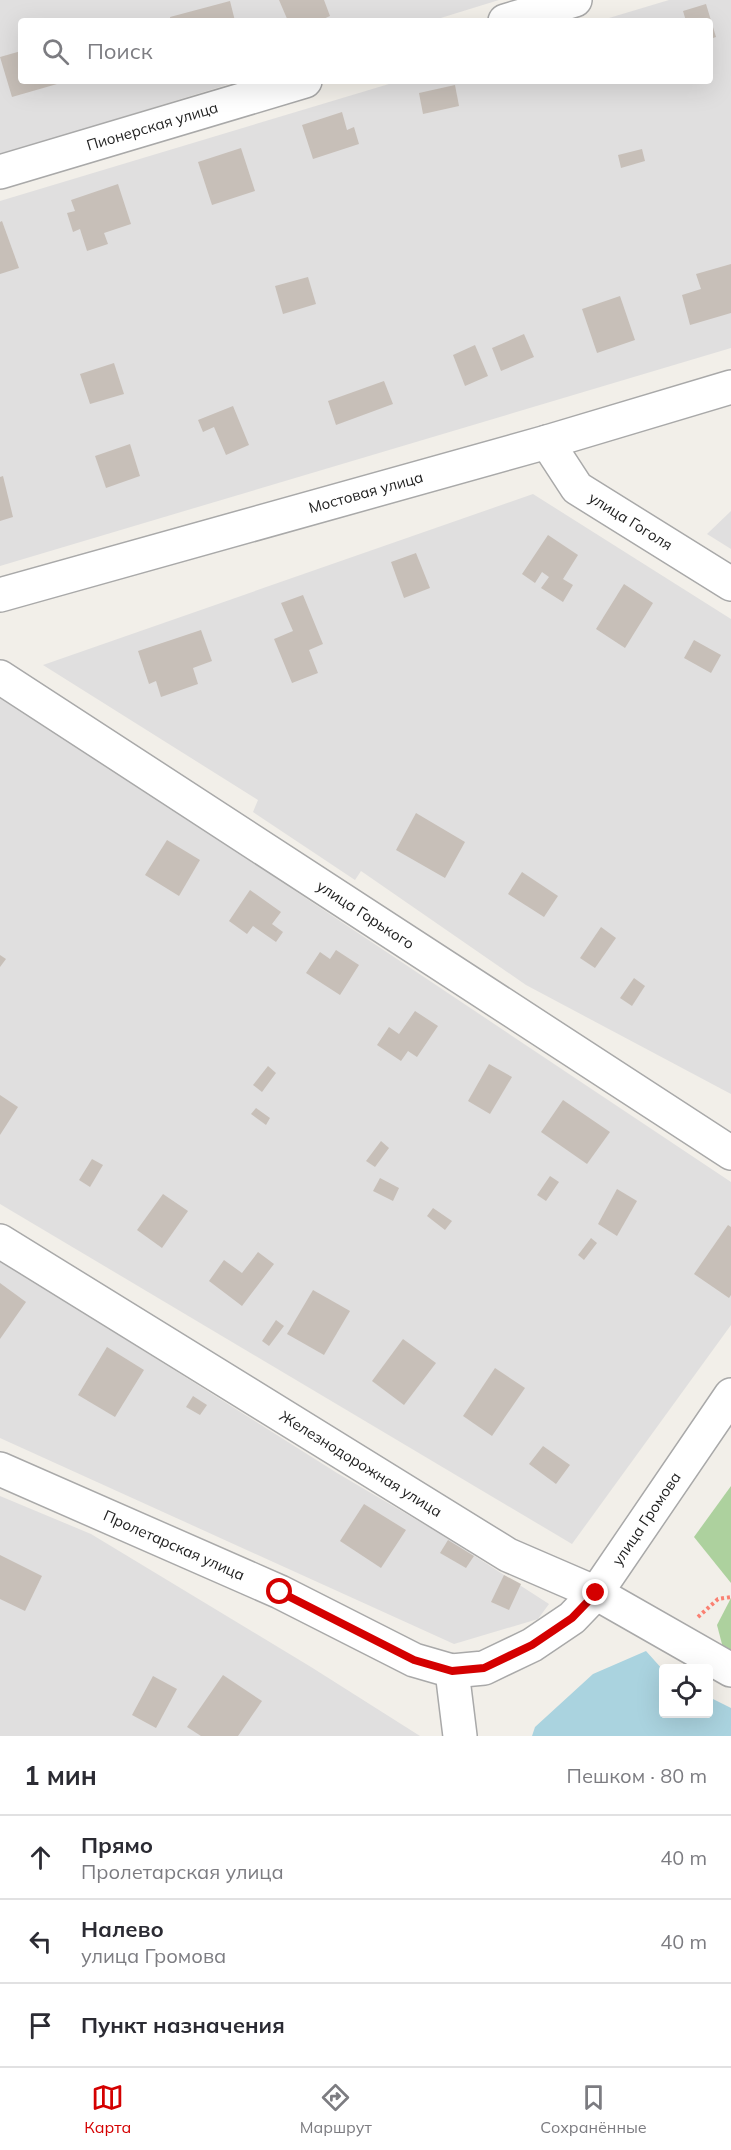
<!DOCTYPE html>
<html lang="ru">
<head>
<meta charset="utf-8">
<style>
	:root { --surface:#fff; --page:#f2f2f3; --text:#2b2b33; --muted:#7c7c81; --line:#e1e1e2; --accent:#d40000 }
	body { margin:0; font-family:Mulish,sans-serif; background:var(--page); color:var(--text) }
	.controls { position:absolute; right:18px; bottom:18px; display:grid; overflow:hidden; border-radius:6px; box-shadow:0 6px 24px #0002 }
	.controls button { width:54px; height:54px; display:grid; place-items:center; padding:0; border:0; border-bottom:2px solid var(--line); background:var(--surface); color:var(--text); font:30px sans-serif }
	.stop { position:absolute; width:18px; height:18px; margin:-14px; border:4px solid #d40000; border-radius:50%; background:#fff }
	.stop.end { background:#d40000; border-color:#fff; box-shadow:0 2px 6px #0008 }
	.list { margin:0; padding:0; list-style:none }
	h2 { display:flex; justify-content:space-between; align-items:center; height:78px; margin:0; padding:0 24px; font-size:26px }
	h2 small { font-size:20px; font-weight:400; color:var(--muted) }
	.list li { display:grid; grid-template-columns:39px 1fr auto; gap:18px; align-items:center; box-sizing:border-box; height:84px; padding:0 24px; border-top:2px solid var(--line) }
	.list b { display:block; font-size:22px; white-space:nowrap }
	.list p { margin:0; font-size:20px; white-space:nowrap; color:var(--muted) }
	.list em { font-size:20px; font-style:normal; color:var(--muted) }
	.icon { flex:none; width:33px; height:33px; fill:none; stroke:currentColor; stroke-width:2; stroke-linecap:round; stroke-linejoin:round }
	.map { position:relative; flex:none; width:731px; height:1736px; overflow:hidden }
	.search { position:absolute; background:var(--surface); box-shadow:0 6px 24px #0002; left:18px; right:18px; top:18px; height:66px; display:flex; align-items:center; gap:15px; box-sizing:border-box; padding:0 21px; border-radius:6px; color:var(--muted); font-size:22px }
	.sheet { height:330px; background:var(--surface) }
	nav { display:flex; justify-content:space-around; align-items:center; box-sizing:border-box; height:84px; border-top:2px solid var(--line); background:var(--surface); font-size:16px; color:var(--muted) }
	nav a { display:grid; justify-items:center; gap:3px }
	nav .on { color:var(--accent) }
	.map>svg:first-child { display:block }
	.residential { fill:#e0dfdf }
	.forest { fill:#add19e }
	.water { fill:#aad3df }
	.building { fill:#c7bfb8 }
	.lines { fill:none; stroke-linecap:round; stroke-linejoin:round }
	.minor-casing { stroke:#a9a9a9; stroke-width:36 }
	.path { stroke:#fa8072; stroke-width:4; stroke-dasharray:3 3; stroke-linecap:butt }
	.minor { stroke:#fff; stroke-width:33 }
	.route { stroke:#d40000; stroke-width:8 }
	.labels { text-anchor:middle; stroke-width:5; stroke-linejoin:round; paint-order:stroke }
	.street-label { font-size:15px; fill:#222; stroke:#fff }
</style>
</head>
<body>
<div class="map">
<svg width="731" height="1736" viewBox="0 0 731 1736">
	<rect width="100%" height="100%" fill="#f2efe9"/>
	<g class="residential">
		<path d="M 0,0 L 499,0 L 431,21 L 21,21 L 21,81 L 239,81 L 0,155 Z"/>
		<path d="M 669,0 L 731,0 L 731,348 L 0,566 L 0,201 L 399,81 L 710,81 L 710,21 L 599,21 Z"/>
		<path d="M 533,494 L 731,619 L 731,1094 L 526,985 L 361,871 L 355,880 L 253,812 L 258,800 L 43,665 Z"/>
		<path d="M 731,511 L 731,549 L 707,534 Z"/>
		<path d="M 0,694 L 731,1182 L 731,1325 L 572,1544 L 0,1204 Z"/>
		<path d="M 0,1260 L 337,1473 L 439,1533 L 549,1604 L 538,1619 L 454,1644 L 0,1438 Z"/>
		<path d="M 0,1496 L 91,1534 L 311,1667 L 420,1736 L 0,1736 Z"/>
	</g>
	<g class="forest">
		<path d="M 731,1486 L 731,1583 L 694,1537 Z"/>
		<path d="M 731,1598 L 731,1653 L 723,1648 L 717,1625 Z"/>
	</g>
	<path class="water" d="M 646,1651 L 663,1670 L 664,1714 L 708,1714 L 709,1697 L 731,1708 L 731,1736 L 532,1736 L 535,1727 L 593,1674 Z"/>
	<g class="building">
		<path d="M 279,0 L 324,0 L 330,16 L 319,21 L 288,21 Z"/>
		<path d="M 230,1 L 235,21 L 171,21 L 170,17 Z"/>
		<path d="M 706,4 L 716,37 L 710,39 L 710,21 L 686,21 L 683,11 Z"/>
		<path d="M 21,51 L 21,81 L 64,82 L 12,97 L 0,57 Z"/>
		<path d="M 455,85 L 459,106 L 423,114 L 419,93 Z"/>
		<path d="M 342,112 L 347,130 L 354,127 L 359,144 L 313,159 L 302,125 Z"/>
		<path d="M 241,148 L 255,191 L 212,205 L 198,162 Z"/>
		<path d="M 642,149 L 645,161 L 621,168 L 618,155 Z"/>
		<path d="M 118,184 L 131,224 L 104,233 L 108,244 L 87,251 L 80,229 L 73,232 L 67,213 L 75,211 L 71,200 Z"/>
		<path d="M 2,221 L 19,268 L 0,274 L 0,222 Z"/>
		<path d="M 731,264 L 731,313 L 690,325 L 682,295 L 701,289 L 696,274 Z"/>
		<path d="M 308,277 L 316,304 L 283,314 L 275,286 Z"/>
		<path d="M 620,296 L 635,340 L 597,353 L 582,309 Z"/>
		<path d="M 524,334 L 534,357 L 501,371 L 492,348 Z"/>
		<path d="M 475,345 L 488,376 L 465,386 L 453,355 Z"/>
		<path d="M 114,363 L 124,394 L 90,404 L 80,374 Z"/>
		<path d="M 384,381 L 393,404 L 336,425 L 328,401 Z"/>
		<path d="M 233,406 L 249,445 L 226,455 L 214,427 L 203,432 L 198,420 Z"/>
		<path d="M 130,444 L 140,476 L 106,488 L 95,456 Z"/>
		<path d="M 3,476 L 13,517 L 0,521 L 0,477 Z"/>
		<path d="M 548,535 L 578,555 L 563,579 L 573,585 L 563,602 L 541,588 L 549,577 L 542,572 L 535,583 L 522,574 Z"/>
		<path d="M 416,553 L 430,588 L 404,598 L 391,562 Z"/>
		<path d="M 624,584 L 653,603 L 625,648 L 596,629 Z"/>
		<path d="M 303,595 L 323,644 L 309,650 L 318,673 L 292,683 L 274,639 L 293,631 L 281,603 Z"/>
		<path d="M 201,630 L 212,661 L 193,668 L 198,684 L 161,697 L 156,681 L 149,684 L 138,651 Z"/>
		<path d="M 694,640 L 721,655 L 711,673 L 684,658 Z"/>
		<path d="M 416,813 L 465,842 L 445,878 L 396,850 Z"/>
		<path d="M 167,840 L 200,860 L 179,896 L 145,875 Z"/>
		<path d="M 522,872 L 558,896 L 544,917 L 508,894 Z"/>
		<path d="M 250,890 L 281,912 L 272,924 L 283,932 L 276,942 L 253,926 L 247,934 L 229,921 Z"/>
		<path d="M 601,927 L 616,938 L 595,968 L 580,958 Z"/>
		<path d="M 336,950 L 359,965 L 340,995 L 306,973 L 320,952 L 330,959 Z"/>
		<path d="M 0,955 L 6,959 L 0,967 Z"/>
		<path d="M 634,978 L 645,986 L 632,1006 L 620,998 Z"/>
		<path d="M 415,1011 L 438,1026 L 417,1057 L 408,1051 L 401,1061 L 377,1045 L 389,1027 L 399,1034 Z"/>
		<path d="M 489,1064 L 512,1077 L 490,1114 L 468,1101 Z"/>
		<path d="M 268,1066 L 276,1073 L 262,1092 L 253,1085 Z"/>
		<path d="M 0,1095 L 18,1107 L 0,1135 Z"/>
		<path d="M 563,1100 L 610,1132 L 587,1164 L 541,1132 Z"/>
		<path d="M 256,1108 L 270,1118 L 266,1125 L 251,1114 Z"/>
		<path d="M 381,1141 L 389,1148 L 375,1167 L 366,1161 Z"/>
		<path d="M 92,1159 L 103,1165 L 90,1187 L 79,1180 Z"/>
		<path d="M 550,1176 L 559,1182 L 546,1201 L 537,1195 Z"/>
		<path d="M 380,1178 L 399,1188 L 393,1201 L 373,1191 Z"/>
		<path d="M 617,1189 L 637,1201 L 617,1236 L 598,1224 Z"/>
		<path d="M 163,1194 L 188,1211 L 162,1248 L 137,1230 Z"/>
		<path d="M 433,1208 L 452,1221 L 445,1230 L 427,1216 Z"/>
		<path d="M 728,1225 L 731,1227 L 731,1295 L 729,1298 L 694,1274 Z"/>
		<path d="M 591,1238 L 597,1243 L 584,1260 L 578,1255 Z"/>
		<path d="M 258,1252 L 274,1264 L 242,1306 L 209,1281 L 224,1260 L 242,1273 Z"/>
		<path d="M 0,1283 L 26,1302 L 0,1339 Z"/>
		<path d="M 313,1290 L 350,1311 L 324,1355 L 287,1334 Z"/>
		<path d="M 276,1320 L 284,1326 L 269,1346 L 262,1341 Z"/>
		<path d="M 403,1339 L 436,1363 L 404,1405 L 372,1381 Z"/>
		<path d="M 107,1347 L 144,1370 L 115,1417 L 78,1395 Z"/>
		<path d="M 495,1368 L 525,1388 L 492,1436 L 463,1416 Z"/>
		<path d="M 193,1396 L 207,1405 L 200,1415 L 186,1407 Z"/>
		<path d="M 543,1446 L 570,1465 L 556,1484 L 529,1464 Z"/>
		<path d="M 364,1504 L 406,1530 L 381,1568 L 340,1541 Z"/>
		<path d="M 448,1540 L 474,1556 L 466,1568 L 440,1553 Z"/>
		<path d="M 0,1555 L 42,1576 L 25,1611 L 0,1599 Z"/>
		<path d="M 504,1575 L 521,1584 L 509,1610 L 491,1602 Z"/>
		<path d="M 223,1675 L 262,1701 L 238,1736 L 201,1736 L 187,1727 Z"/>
		<path d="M 153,1676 L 177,1689 L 156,1728 L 132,1715 Z"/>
	</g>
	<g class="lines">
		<g class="minor-casing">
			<g id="minor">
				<path d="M 505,21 L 575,0"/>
				<path id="s1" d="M 0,172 L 305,81"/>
				<path id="s2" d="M 547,442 L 577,488 L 731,584"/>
				<path id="s3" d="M 0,595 L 547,442 L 731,387"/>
				<path id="s4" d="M 0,677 L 731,1153"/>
				<path id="s5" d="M 0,1241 L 508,1555 L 596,1593 L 731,1670"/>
				<path id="s6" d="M 0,1469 L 280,1592 L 414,1660 L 452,1671 L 460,1736"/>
				<path id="s7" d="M 452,1671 L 484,1668 L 532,1645 L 572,1618 L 596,1593 L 731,1395"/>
			</g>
		</g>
		<path class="path" d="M 698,1617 L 718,1599 L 731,1597"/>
		<use href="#minor" class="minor"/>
	</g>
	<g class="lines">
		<path class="route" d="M 280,1592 L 414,1660 L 452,1671 L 484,1668 L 532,1645 L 572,1618 L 596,1593"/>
	</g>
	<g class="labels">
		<g class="street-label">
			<text dy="5" stroke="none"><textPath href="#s1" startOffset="159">Пионерская улица</textPath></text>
			<text dy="5" stroke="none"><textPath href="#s3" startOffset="380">Мостовая улица</textPath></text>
			<text dy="5" stroke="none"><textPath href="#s2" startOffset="118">улица Гоголя</textPath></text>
			<text dy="5" stroke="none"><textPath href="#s4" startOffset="436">улица Горького</textPath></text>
			<text dy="5" stroke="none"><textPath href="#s5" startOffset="424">Железнодорожная улица</textPath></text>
			<text dy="5" stroke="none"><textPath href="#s7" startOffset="258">улица Громова</textPath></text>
			<text dy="5" stroke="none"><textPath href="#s6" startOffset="190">Пролетарская улица</textPath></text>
		</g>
	</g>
</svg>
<div class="controls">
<button><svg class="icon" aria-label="locate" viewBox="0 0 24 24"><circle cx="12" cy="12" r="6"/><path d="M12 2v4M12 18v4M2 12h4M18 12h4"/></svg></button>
</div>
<div class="stop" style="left:280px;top:1592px"></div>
<div class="stop end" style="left:596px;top:1593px"></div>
<div class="search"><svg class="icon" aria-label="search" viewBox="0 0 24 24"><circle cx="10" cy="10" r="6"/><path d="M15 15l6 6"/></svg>Поиск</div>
</div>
<section class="sheet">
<h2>1 мин<small>Пешком · 80 m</small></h2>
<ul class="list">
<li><svg class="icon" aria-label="ahead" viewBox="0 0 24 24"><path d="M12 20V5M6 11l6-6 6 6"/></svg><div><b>Прямо</b><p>Пролетарская улица</p></div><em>40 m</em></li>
<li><svg class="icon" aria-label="left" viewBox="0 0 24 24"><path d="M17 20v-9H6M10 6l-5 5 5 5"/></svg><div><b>Налево</b><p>улица Громова</p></div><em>40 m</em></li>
<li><svg class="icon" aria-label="arrive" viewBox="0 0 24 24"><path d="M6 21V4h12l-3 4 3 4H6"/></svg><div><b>Пункт назначения</b></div></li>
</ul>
</section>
<nav>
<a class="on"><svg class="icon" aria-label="map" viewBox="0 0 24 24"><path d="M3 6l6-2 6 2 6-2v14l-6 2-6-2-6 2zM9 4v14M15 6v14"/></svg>Карта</a>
<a><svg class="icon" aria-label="directions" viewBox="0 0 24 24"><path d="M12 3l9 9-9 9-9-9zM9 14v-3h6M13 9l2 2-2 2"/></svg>Маршрут</a>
<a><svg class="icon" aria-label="saved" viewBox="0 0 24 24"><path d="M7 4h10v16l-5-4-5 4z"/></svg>Сохранённые</a>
</nav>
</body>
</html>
